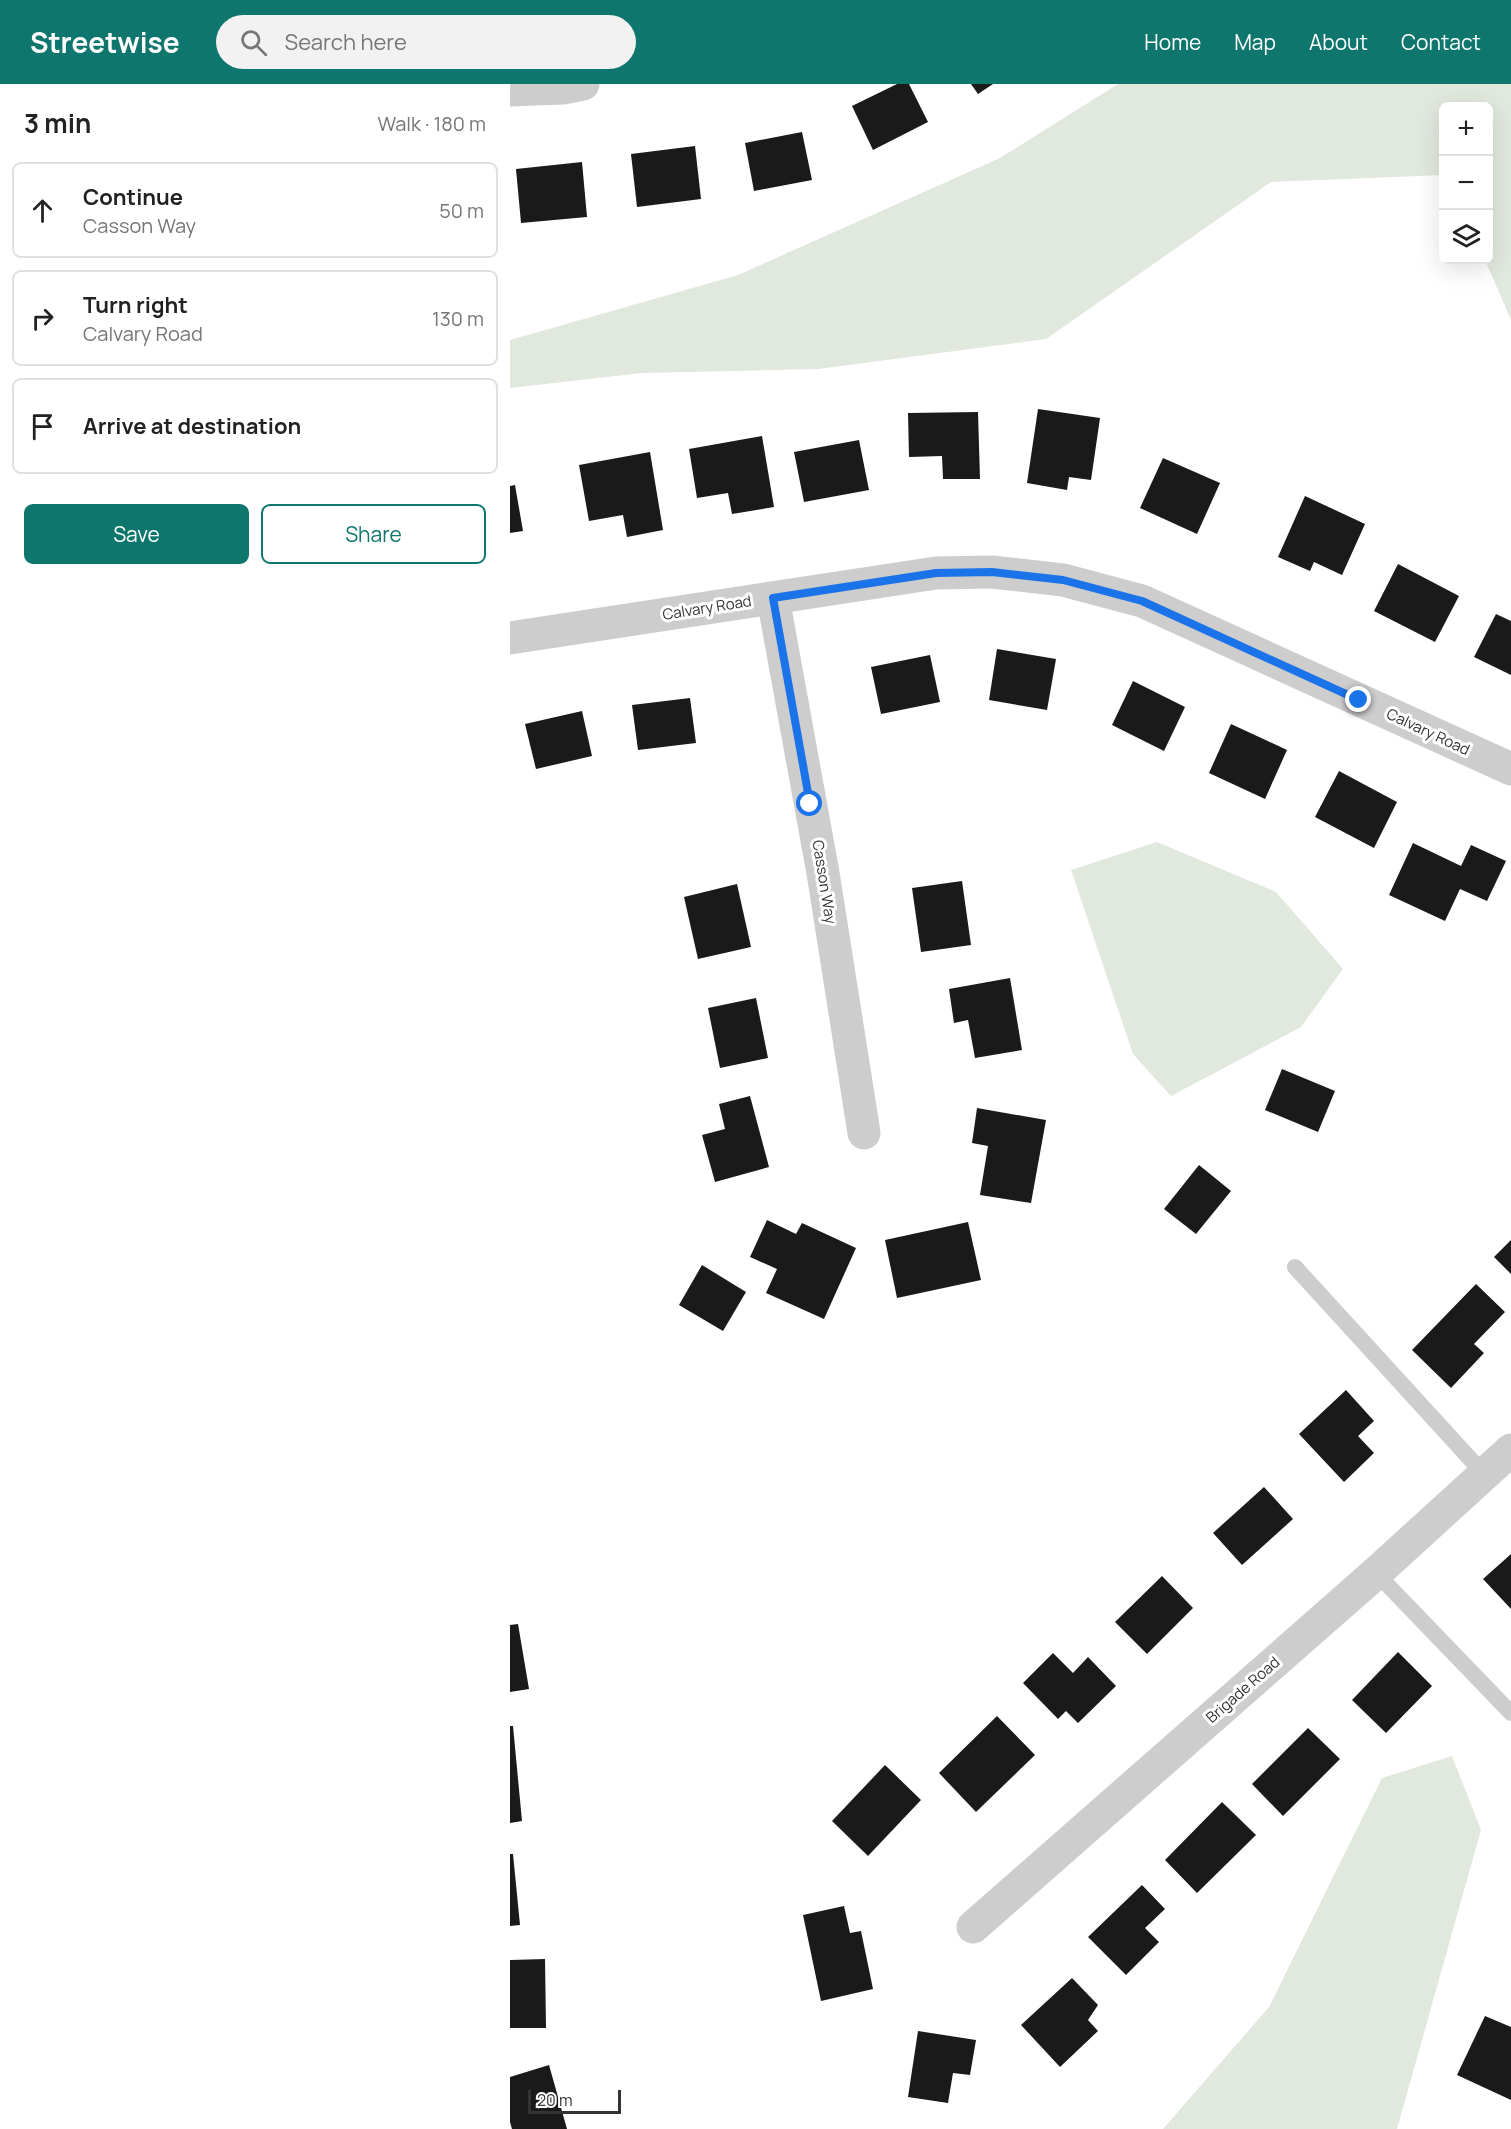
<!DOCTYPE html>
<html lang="en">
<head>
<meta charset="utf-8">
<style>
	:root { --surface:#fff; --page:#f2f2f2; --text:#222; --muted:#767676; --line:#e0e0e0; --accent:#0f766e }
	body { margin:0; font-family:Manrope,sans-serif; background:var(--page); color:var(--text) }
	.controls { position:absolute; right:18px; top:18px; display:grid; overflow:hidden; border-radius:9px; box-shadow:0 6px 24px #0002 }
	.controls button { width:54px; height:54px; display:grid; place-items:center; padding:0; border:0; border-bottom:2px solid var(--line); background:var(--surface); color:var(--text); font:30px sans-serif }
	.scale { position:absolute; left:18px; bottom:15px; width:93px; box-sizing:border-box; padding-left:6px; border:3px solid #333; border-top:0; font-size:16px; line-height:21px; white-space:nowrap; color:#333; -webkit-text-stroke:4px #fff; paint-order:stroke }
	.stop { position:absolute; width:18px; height:18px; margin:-14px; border:4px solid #1a73e8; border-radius:50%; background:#fff }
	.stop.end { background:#1a73e8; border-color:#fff; box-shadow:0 2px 6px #0008 }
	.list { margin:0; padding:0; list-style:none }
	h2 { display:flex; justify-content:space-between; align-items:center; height:78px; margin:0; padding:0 24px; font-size:26px }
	h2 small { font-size:20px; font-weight:400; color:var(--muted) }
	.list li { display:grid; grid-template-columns:39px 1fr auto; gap:18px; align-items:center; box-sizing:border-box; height:96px; margin:0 12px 12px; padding:0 12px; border:2px solid var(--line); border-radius:9px }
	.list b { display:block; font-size:22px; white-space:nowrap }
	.list p { margin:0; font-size:20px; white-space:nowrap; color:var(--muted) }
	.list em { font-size:20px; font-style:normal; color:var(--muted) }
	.actions { display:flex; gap:12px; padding:18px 24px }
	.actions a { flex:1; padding:14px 0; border:2px solid var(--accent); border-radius:9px; text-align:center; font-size:21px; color:var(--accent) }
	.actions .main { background:var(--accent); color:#fff }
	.icon { flex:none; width:33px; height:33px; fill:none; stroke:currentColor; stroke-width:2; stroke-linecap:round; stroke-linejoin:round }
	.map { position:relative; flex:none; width:1001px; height:2045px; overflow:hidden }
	header { display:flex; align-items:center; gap:36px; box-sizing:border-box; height:84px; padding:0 30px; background:var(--accent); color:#fff }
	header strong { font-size:28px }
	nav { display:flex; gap:33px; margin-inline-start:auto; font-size:21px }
	.search { width:420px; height:54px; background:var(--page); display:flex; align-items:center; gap:15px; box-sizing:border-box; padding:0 21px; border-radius:33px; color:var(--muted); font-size:22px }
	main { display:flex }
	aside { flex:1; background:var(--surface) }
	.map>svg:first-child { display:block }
	.green { fill:#e1e8dd }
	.building { fill:#1a1a1a }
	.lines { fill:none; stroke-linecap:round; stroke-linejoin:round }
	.service { stroke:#cdcdcd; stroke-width:16 }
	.minor { stroke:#cdcdcd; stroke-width:33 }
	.route { stroke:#1a73e8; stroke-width:8 }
	.labels { text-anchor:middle; stroke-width:6; stroke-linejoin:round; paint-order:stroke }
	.street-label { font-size:15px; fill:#333; stroke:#fff }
</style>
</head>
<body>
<header>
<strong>Streetwise</strong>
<div class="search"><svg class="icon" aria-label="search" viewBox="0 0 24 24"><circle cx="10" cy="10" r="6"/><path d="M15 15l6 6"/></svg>Search here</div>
<nav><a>Home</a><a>Map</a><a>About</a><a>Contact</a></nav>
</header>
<main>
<aside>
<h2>3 min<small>Walk · 180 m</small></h2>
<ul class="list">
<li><svg class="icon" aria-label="ahead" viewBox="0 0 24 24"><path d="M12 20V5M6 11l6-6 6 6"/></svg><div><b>Continue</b><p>Casson Way</p></div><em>50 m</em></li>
<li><svg class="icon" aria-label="right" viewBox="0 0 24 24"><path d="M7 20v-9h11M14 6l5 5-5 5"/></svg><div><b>Turn right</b><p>Calvary Road</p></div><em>130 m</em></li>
<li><svg class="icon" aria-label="arrive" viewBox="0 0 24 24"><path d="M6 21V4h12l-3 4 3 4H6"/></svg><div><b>Arrive at destination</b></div></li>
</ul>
<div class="actions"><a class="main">Save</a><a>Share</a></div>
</aside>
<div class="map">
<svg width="1001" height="2045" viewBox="0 0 1001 2045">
	<rect width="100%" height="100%" fill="#fff"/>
	<g class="green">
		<path d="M 608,0 L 1001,0 L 1001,236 L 975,176 L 978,176 L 978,22 L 934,22 L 933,91 L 761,98 L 536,255 L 308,285 L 132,289 L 0,304 L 0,256 L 228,191 L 490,74 Z"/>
		<path d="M 647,758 L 766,808 L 833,885 L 791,943 L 661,1012 L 623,970 L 561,786 Z"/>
		<path d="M 942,1672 L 971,1746 L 887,2045 L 653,2045 L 759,1923 L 872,1694 Z"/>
	</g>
	<g class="building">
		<path d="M 387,0 L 399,0 L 418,38 L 363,66 L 342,22 Z"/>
		<path d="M 461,0 L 483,0 L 468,10 Z"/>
		<path d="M 292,48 L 302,96 L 244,107 L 235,59 Z"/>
		<path d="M 185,62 L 191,115 L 127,123 L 121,70 Z"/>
		<path d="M 72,78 L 77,133 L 11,139 L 6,85 Z"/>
		<path d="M 528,325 L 590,334 L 581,396 L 559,393 L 557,406 L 517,399 Z"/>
		<path d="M 468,328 L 470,395 L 433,395 L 432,372 L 399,373 L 398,329 Z"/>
		<path d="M 252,352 L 264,423 L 222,430 L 218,409 L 187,414 L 179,365 Z"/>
		<path d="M 349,356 L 359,406 L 294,418 L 284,368 Z"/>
		<path d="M 140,368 L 153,446 L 117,453 L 113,431 L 79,437 L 69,381 Z"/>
		<path d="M 653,374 L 710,399 L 687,450 L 630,424 Z"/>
		<path d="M 5,401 L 13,447 L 0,449 L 0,402 Z"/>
		<path d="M 795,412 L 855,440 L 832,491 L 804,478 L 800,487 L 768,473 Z"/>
		<path d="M 888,480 L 949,512 L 925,558 L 864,527 Z"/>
		<path d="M 986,530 L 1001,537 L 1001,591 L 964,573 Z"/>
		<path d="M 487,565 L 546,575 L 537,626 L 479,616 Z"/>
		<path d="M 420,571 L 430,618 L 371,630 L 361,583 Z"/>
		<path d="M 623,597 L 675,623 L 654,667 L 602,641 Z"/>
		<path d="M 180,614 L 186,659 L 128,666 L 122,621 Z"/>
		<path d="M 72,627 L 82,672 L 26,685 L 15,640 Z"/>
		<path d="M 721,640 L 777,666 L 755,715 L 699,689 Z"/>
		<path d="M 829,687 L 887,718 L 864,764 L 805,733 Z"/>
		<path d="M 903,759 L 951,782 L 961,761 L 996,777 L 977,817 L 950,805 L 935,837 L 879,811 Z"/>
		<path d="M 452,797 L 461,861 L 411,868 L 402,804 Z"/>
		<path d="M 227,800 L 241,863 L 188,875 L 174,813 Z"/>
		<path d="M 500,894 L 512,966 L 465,974 L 458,936 L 444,939 L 439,905 Z"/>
		<path d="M 246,914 L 258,974 L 210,984 L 198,924 Z"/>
		<path d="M 772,985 L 825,1007 L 808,1048 L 755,1026 Z"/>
		<path d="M 240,1012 L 259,1083 L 205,1098 L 192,1051 L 215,1045 L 209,1020 Z"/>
		<path d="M 467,1024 L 536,1036 L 521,1119 L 470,1111 L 478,1062 L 462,1059 Z"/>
		<path d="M 689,1081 L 721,1107 L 686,1150 L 654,1125 Z"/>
		<path d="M 257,1136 L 286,1150 L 292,1139 L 346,1164 L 314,1235 L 256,1209 L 267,1185 L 240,1173 Z"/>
		<path d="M 458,1138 L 471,1196 L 387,1214 L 375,1156 Z"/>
		<path d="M 1001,1156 L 1001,1190 L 984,1173 Z"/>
		<path d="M 192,1181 L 236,1208 L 213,1247 L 169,1221 Z"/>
		<path d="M 966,1200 L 995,1228 L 964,1260 L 974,1269 L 941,1304 L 902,1266 Z"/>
		<path d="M 836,1306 L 864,1337 L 848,1352 L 864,1369 L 834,1398 L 789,1350 Z"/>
		<path d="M 754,1403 L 783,1435 L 732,1481 L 703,1449 Z"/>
		<path d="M 1001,1470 L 1001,1525 L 973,1495 Z"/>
		<path d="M 652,1492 L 683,1524 L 637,1570 L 605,1538 Z"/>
		<path d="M 8,1540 L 19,1605 L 0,1608 L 0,1541 Z"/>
		<path d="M 888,1568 L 922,1602 L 876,1649 L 842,1616 Z"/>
		<path d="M 543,1569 L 563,1589 L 578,1573 L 606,1602 L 568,1639 L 556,1627 L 548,1635 L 513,1599 Z"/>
		<path d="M 487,1632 L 525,1671 L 466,1728 L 429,1689 Z"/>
		<path d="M 0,1642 L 3,1642 L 12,1737 L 0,1739 Z"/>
		<path d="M 798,1644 L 830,1675 L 773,1732 L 742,1700 Z"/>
		<path d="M 375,1681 L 411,1716 L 358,1772 L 322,1737 Z"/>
		<path d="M 712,1718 L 746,1751 L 687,1809 L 655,1776 Z"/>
		<path d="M 0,1770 L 3,1770 L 10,1841 L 0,1842 Z"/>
		<path d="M 632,1801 L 655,1825 L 635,1844 L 649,1858 L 616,1891 L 578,1853 Z"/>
		<path d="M 334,1822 L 340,1849 L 351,1847 L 363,1905 L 311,1917 L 293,1831 Z"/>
		<path d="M 35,1875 L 36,1944 L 0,1944 L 0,1876 Z"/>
		<path d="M 562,1894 L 588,1921 L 578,1936 L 588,1947 L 550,1983 L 511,1941 Z"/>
		<path d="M 975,1932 L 1001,1943 L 1001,2016 L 947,1991 Z"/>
		<path d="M 408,1947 L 466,1956 L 460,1991 L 443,1989 L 438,2019 L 398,2013 Z"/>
		<path d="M 39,1981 L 57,2045 L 2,2045 L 0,2038 L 0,1993 Z"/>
	</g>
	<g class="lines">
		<g class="service">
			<path d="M 785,1183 L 974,1390"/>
			<path d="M 866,1489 L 1001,1629"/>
		</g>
		<g class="minor">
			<path d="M 0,6 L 53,4 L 73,0"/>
			<path d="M 263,514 L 313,789 L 354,1049"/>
			<path d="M 0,554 L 426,489 L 482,488 L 553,496 L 632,517 L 1001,685"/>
			<path d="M 463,1843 L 866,1489 L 1001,1366"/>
		</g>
	</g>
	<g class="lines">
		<path class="route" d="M 300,720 L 263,514 L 426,489 L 482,488 L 553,496 L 632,517 L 849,616"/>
	</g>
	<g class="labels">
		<g class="street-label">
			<text transform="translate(197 524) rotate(-9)" y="5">Calvary Road</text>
			<text transform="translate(918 648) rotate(25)" y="5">Calvary Road</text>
			<text transform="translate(314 798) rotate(81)" y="5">Casson Way</text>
			<text transform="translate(733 1606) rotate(-41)" y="5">Brigade Road</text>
		</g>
	</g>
</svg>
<div class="controls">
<button>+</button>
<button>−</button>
<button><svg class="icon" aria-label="layers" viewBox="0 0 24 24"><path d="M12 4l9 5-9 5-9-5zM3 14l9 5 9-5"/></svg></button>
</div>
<div class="scale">20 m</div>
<div class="stop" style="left:300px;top:720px"></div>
<div class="stop end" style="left:849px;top:616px"></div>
</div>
</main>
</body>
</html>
